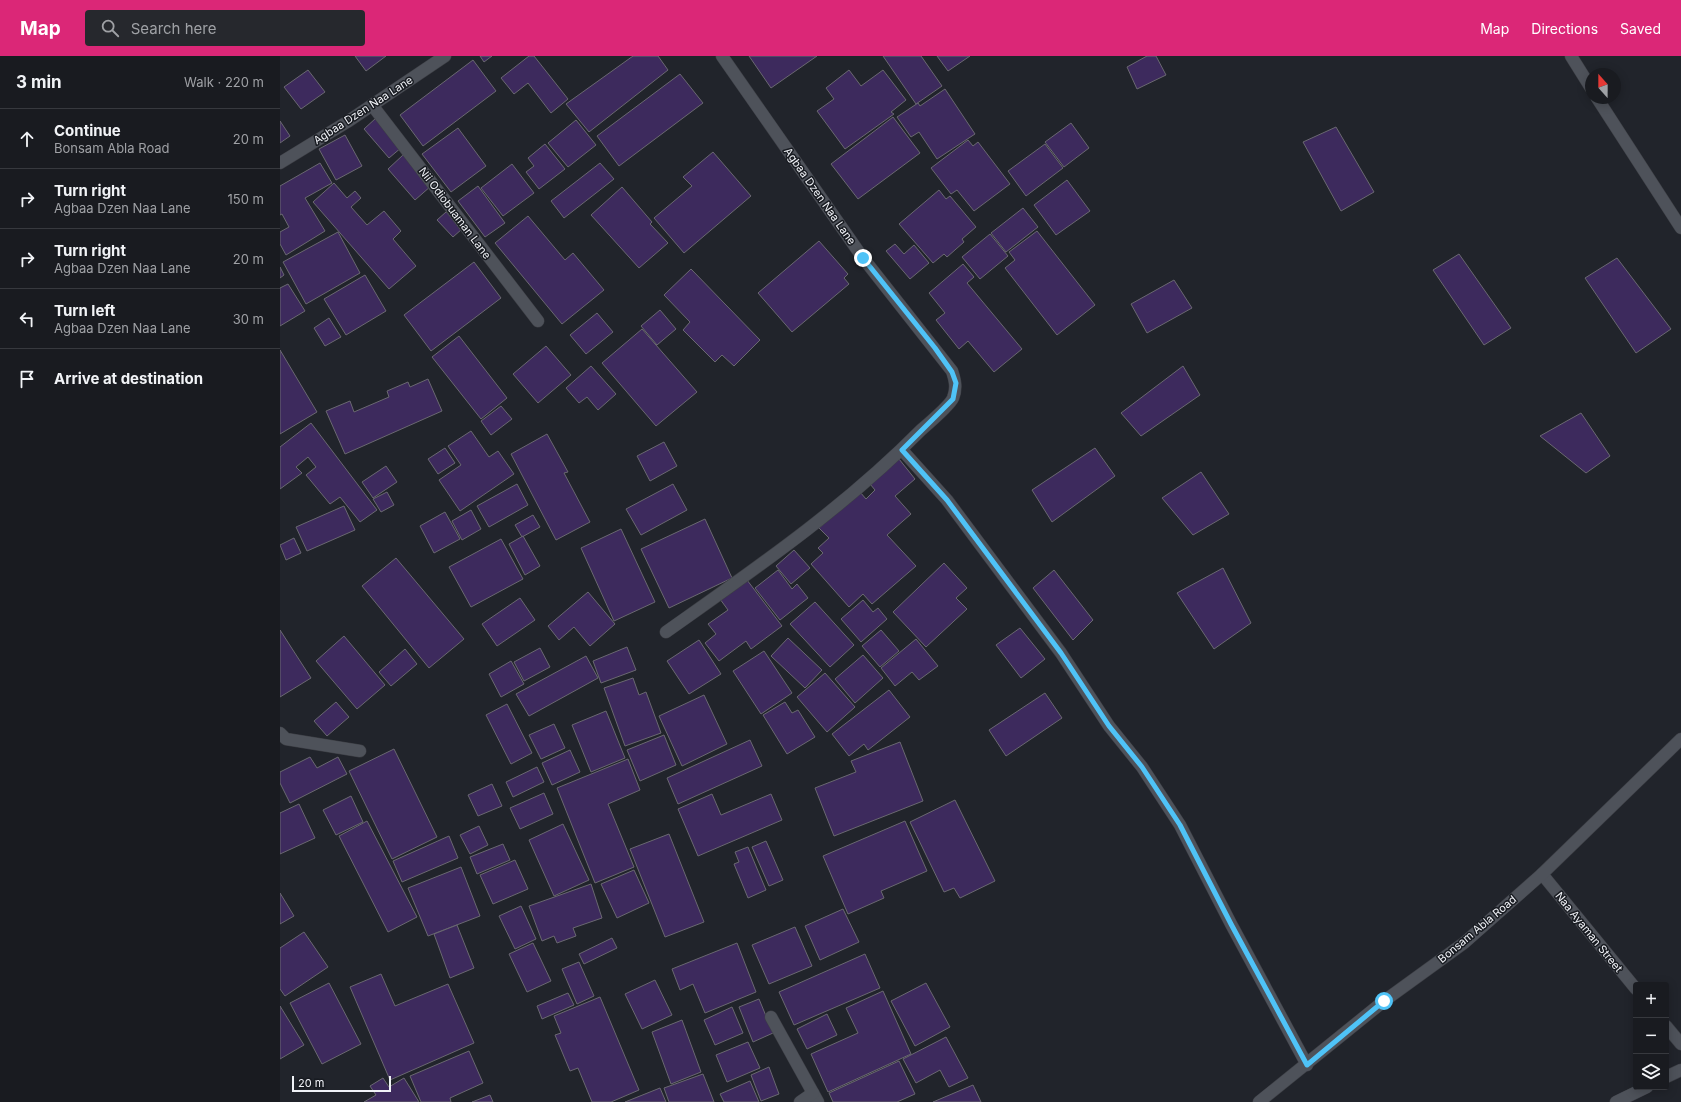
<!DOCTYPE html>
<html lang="en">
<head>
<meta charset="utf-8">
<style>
	:root { --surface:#191b20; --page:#26282d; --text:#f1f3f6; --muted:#9fa1a5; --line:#37393e; --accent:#db2777 }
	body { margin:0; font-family:Inter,sans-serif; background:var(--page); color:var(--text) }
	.controls { position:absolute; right:12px; bottom:12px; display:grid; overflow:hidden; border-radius:4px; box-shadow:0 2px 10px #0003 }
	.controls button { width:36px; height:36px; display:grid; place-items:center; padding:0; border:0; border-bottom:1px solid var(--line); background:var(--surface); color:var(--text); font:20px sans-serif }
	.compass { position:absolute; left:1305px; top:12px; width:36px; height:36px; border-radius:50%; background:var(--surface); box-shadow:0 2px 10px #0003; rotate:339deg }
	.scale { position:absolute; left:12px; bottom:10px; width:99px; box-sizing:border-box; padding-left:4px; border:2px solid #f0f2f7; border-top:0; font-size:11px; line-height:14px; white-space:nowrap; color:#f0f2f7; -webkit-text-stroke:3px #181b21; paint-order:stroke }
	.stop { position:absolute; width:12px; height:12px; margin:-9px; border:3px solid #4fc3f7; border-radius:50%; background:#fff }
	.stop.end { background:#4fc3f7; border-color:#fff; box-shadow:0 1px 4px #0008 }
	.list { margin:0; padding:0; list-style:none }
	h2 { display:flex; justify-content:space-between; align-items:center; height:52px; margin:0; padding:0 16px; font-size:17px }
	h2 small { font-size:13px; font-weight:400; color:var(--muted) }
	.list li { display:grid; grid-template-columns:26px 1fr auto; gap:12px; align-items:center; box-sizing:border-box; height:60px; padding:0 16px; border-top:1px solid var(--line) }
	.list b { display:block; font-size:15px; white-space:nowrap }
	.list p { margin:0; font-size:13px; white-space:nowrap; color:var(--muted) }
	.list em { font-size:13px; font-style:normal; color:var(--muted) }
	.icon { flex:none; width:22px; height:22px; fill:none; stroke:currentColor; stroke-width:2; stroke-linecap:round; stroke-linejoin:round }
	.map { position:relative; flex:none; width:1401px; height:1046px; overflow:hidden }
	header { display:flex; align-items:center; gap:24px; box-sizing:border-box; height:56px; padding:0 20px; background:var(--accent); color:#fff }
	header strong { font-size:19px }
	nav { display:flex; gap:22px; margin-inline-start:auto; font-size:14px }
	.search { width:280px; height:36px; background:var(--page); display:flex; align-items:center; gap:10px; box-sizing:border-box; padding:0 14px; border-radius:4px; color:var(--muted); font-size:15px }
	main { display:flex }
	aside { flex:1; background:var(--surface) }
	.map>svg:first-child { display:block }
	.building { fill:#3d2a5d; stroke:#6a6871 }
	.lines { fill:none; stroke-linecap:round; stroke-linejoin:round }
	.service-casing { stroke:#3d3f45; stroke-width:13 }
	.minor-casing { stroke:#3d3f45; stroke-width:13 }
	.service { stroke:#4e525a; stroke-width:12 }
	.minor { stroke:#4e525a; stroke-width:12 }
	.route { stroke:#4fc3f7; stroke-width:5 }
	.labels { text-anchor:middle; stroke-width:3; stroke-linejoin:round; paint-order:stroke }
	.street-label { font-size:11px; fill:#f0f2f7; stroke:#181b21 }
</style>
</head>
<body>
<header>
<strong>Map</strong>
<div class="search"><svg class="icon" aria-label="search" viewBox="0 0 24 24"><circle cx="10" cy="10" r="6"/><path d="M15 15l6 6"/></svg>Search here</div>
<nav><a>Map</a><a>Directions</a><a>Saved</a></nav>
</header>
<main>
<aside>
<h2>3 min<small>Walk · 220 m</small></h2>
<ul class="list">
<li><svg class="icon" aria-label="ahead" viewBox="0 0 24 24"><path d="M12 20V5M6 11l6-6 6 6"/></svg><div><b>Continue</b><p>Bonsam Abla Road</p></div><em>20 m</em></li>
<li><svg class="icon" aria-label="right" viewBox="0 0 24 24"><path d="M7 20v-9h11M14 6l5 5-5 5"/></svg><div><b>Turn right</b><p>Agbaa Dzen Naa Lane</p></div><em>150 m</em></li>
<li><svg class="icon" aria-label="right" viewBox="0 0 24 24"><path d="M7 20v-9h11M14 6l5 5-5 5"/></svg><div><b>Turn right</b><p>Agbaa Dzen Naa Lane</p></div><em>20 m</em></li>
<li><svg class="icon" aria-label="left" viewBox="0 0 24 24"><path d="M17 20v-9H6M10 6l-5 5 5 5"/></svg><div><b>Turn left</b><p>Agbaa Dzen Naa Lane</p></div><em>30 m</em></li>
<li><svg class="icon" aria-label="arrive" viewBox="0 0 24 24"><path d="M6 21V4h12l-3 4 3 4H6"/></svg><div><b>Arrive at destination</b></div></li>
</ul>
</aside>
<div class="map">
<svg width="1401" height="1046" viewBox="0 0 1401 1046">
	<rect width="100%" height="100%" fill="#21242b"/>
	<g class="building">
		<path d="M 75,0 L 106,0 L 86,15 Z"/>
		<path d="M 200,0 L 212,0 L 204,6 Z"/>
		<path d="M 249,0 L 254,0 L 288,43 L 271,57 L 248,27 L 234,38 L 221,22 Z"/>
		<path d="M 353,0 L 378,0 L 388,14 L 309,76 L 286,48 Z"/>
		<path d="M 469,0 L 537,0 L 491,32 Z"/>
		<path d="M 603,0 L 641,0 L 662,30 L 636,48 Z"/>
		<path d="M 657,0 L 690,0 L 668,15 Z"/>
		<path d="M 867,0 L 876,0 L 886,19 L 857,33 L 847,11 Z"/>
		<path d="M 193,4 L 216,35 L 143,90 L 120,59 Z"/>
		<path d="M 28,14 L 45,36 L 21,53 L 4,31 Z"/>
		<path d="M 569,14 L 581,30 L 603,14 L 626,44 L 611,56 L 614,58 L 565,93 L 537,55 L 554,43 L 546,32 Z"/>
		<path d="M 400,18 L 423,47 L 339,110 L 317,80 Z"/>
		<path d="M 665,33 L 695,78 L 657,103 L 639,76 L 631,81 L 617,61 L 638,47 L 640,50 Z"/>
		<path d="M 613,61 L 640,97 L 578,143 L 551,108 Z"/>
		<path d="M 96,62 L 122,91 L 109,102 L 84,73 Z"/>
		<path d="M 296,64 L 316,89 L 288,111 L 268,87 Z"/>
		<path d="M 0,65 L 10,80 L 0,87 Z"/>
		<path d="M 791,67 L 809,92 L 784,111 L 765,86 Z"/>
		<path d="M 1056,71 L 1094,136 L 1061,155 L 1023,86 Z"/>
		<path d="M 178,72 L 206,110 L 171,136 L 142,98 Z"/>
		<path d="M 65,79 L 82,110 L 56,124 L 39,93 Z"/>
		<path d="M 688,84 L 693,90 L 698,86 L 730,128 L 694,155 L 677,134 L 671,138 L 651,112 Z"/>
		<path d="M 265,88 L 285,113 L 259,133 L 246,116 L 254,110 L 248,102 Z"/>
		<path d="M 765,88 L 783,112 L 746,140 L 728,115 Z"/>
		<path d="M 433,96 L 471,140 L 404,197 L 374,162 L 412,130 L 403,121 Z"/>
		<path d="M 123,99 L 151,130 L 135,144 L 108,113 Z"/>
		<path d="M 40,107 L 52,127 L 25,142 L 45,175 L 6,199 L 0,188 L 0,176 L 9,171 L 2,158 L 0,159 L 0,130 Z"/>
		<path d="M 320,107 L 334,123 L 284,162 L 271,145 Z"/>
		<path d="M 232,108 L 254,137 L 223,160 L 201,132 Z"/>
		<path d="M 787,124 L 810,155 L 776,179 L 754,149 Z"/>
		<path d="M 54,127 L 67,142 L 75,135 L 81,142 L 71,151 L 87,169 L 104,155 L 121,175 L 113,183 L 136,210 L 109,233 L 33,146 Z"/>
		<path d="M 198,130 L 225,167 L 205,181 L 178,145 Z"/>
		<path d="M 342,131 L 372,166 L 370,168 L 388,187 L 359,212 L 311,159 Z"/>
		<path d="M 659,134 L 666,143 L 670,140 L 696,171 L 682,183 L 684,186 L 667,201 L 664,198 L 653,207 L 619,168 Z"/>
		<path d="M 743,152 L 758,171 L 726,196 L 711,177 Z"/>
		<path d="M 166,156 L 182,173 L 173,181 L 157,164 Z"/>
		<path d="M 248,160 L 285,204 L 293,197 L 324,234 L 282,268 L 215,187 Z"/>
		<path d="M 757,175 L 815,249 L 777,279 L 725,212 L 735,204 L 729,196 Z"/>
		<path d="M 58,176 L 80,217 L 26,248 L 3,206 Z"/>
		<path d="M 710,178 L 728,200 L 700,223 L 682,201 Z"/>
		<path d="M 539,185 L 568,218 L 564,222 L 569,228 L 512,276 L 478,237 Z"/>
		<path d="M 615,188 L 624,198 L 634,189 L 649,207 L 630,223 L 606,195 Z"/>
		<path d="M 1179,198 L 1231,272 L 1204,289 L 1153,214 Z"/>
		<path d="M 1337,202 L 1391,273 L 1356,297 L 1305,222 Z"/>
		<path d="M 194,206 L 221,242 L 151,295 L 124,259 Z"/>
		<path d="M 683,208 L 694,221 L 687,227 L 742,293 L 714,316 L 688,285 L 679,293 L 656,264 L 665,257 L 649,237 Z"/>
		<path d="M 0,211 L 4,219 L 0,222 Z"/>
		<path d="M 411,213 L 480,284 L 454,310 L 442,299 L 435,306 L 403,274 L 410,266 L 384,239 Z"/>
		<path d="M 85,219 L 106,255 L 66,279 L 44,243 Z"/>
		<path d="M 894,224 L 912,252 L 867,277 L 851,248 Z"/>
		<path d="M 8,228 L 25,255 L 0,270 L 0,232 Z"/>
		<path d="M 380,254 L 396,273 L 377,289 L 361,270 Z"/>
		<path d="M 317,257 L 333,276 L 306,298 L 290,279 Z"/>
		<path d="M 49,262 L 61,281 L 45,290 L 34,272 Z"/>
		<path d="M 362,273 L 417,336 L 376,370 L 322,307 Z"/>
		<path d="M 179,280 L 227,342 L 201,363 L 152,301 Z"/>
		<path d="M 266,290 L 291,319 L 258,347 L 233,318 Z"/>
		<path d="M 0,294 L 37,356 L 0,378 Z"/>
		<path d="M 311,310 L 336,338 L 318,354 L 307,341 L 299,347 L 286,332 Z"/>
		<path d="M 903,310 L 920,339 L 861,380 L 841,357 Z"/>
		<path d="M 148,323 L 162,355 L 65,398 L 46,355 L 70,345 L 74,356 L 109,341 L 107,335 L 128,326 L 130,331 Z"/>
		<path d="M 221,350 L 232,363 L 211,379 L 201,365 Z"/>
		<path d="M 1301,357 L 1330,400 L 1306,417 L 1260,380 Z"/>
		<path d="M 31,367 L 97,454 L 80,466 L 60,441 L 50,448 L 26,419 L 36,411 L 28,401 L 16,411 L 22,417 L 0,433 L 0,391 Z"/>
		<path d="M 191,375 L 209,401 L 218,395 L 234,418 L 180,455 L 159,424 L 181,409 L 168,390 Z"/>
		<path d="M 267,378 L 288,416 L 284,417 L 310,466 L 276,484 L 231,398 Z"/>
		<path d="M 384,386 L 397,410 L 370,425 L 357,400 Z"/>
		<path d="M 165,392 L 175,407 L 158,418 L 148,403 Z"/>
		<path d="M 815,392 L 835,420 L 772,466 L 752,434 Z"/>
		<path d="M 619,403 L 635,423 L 615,440 L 631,458 L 607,479 L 636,510 L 592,548 L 583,538 L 569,551 L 531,508 L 543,497 L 538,492 L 549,482 L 539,472 L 580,436 L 586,443 L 595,434 L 590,428 Z"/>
		<path d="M 106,410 L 117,426 L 93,442 L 82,426 Z"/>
		<path d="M 921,416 L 949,458 L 913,479 L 882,442 Z"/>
		<path d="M 237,428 L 248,449 L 209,471 L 197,450 Z"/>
		<path d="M 393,428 L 407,454 L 361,479 L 346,453 Z"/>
		<path d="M 107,436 L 114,449 L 101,456 L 93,443 Z"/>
		<path d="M 64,450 L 75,474 L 27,495 L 16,471 Z"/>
		<path d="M 191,454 L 201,473 L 182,484 L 172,465 Z"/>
		<path d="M 165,456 L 180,483 L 154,497 L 140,470 Z"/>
		<path d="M 253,459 L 260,471 L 242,481 L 235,469 Z"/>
		<path d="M 425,463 L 452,522 L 389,552 L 361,493 Z"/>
		<path d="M 341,473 L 375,546 L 334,565 L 301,492 Z"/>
		<path d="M 243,480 L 260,510 L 245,519 L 229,488 Z"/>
		<path d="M 14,482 L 21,497 L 6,504 L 0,489 Z"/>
		<path d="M 221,483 L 243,523 L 191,551 L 169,511 Z"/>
		<path d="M 514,494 L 530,512 L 511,528 L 496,510 Z"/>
		<path d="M 116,502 L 184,583 L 149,612 L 82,530 Z"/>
		<path d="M 664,507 L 687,532 L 676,542 L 687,553 L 646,591 L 613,556 Z"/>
		<path d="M 943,512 L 971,567 L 934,593 L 897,537 Z"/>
		<path d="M 498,514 L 512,533 L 517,528 L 528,542 L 500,564 L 475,532 Z"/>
		<path d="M 774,514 L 813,564 L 793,584 L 753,532 Z"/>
		<path d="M 467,524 L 502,570 L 471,593 L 466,585 L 439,605 L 425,587 L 436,578 L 428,568 L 448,554 L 440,543 Z"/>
		<path d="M 308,536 L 335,568 L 310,590 L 294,571 L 279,584 L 268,570 Z"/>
		<path d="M 240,542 L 255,564 L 217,590 L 202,568 Z"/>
		<path d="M 583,544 L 593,556 L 598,552 L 607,563 L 581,586 L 561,563 Z"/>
		<path d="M 535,546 L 574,589 L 550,611 L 510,568 Z"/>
		<path d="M 740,572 L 765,603 L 741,622 L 716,589 Z"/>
		<path d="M 0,574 L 31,622 L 0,641 Z"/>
		<path d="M 601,574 L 619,595 L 600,611 L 582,590 Z"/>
		<path d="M 64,580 L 105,629 L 77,653 L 36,605 Z"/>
		<path d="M 508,582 L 542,614 L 525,632 L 491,600 Z"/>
		<path d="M 636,583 L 658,610 L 639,624 L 632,616 L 615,630 L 601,612 Z"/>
		<path d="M 419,584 L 441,618 L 409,638 L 387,605 Z"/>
		<path d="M 347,591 L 356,614 L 321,627 L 313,605 Z"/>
		<path d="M 260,592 L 270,611 L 244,625 L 234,606 Z"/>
		<path d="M 125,593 L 137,608 L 111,630 L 99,616 Z"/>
		<path d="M 484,595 L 512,637 L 481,658 L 453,615 Z"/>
		<path d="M 583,599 L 603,622 L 575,647 L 555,623 Z"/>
		<path d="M 306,600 L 318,622 L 249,660 L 236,638 Z"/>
		<path d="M 231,605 L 244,628 L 221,641 L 209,618 Z"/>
		<path d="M 545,617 L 575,651 L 547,676 L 517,641 Z"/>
		<path d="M 353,622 L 359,639 L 366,636 L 381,677 L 345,690 L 324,632 Z"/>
		<path d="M 609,634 L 630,661 L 588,694 L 584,688 L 569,700 L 552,678 Z"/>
		<path d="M 765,637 L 782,662 L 726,700 L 709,674 Z"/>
		<path d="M 424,639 L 447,688 L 402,710 L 379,660 Z"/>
		<path d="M 56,646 L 69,661 L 47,680 L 34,665 Z"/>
		<path d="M 505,646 L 512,657 L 518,654 L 535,681 L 507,698 L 483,659 Z"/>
		<path d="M 227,648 L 252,697 L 231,708 L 206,659 Z"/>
		<path d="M 326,655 L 345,702 L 311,716 L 292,669 Z"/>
		<path d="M 274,668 L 285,692 L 261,703 L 249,679 Z"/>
		<path d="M 384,679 L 396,709 L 360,725 L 347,694 Z"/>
		<path d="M 470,684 L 482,710 L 398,748 L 387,722 Z"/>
		<path d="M 620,686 L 643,745 L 554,780 L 535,732 L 576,716 L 571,705 Z"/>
		<path d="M 114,693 L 157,781 L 112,803 L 69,715 Z"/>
		<path d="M 290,694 L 300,716 L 272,729 L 262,707 Z"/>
		<path d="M 30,701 L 37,712 L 58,701 L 67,718 L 10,747 L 0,727 L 0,716 Z"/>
		<path d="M 348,703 L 360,734 L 328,748 L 354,811 L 315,827 L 277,732 Z"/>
		<path d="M 257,711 L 264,726 L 233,741 L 226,726 Z"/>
		<path d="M 212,728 L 222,750 L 198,760 L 188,739 Z"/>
		<path d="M 264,737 L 273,758 L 240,773 L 230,752 Z"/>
		<path d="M 432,738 L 441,759 L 491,738 L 502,764 L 418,800 L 398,753 Z"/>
		<path d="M 71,740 L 83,766 L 56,779 L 43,754 Z"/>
		<path d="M 675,744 L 715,825 L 680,842 L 674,832 L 664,836 L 630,766 Z"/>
		<path d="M 19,748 L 35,782 L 0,798 L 0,757 Z"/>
		<path d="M 87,765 L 137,861 L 108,876 L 59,780 Z"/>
		<path d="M 625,765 L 647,815 L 601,835 L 604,842 L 568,858 L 543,800 Z"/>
		<path d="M 283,768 L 309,824 L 274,840 L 249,784 Z"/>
		<path d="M 199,770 L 208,789 L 190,798 L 180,779 Z"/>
		<path d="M 389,778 L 424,866 L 385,881 L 350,793 Z"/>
		<path d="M 169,780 L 178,802 L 122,826 L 113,805 Z"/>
		<path d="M 486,785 L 503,824 L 489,830 L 472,791 Z"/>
		<path d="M 223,788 L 230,804 L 197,818 L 190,801 Z"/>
		<path d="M 468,791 L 486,834 L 468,842 L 454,808 L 459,806 L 455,796 Z"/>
		<path d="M 235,804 L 248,833 L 213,848 L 200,819 Z"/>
		<path d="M 181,811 L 200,860 L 148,880 L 128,832 Z"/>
		<path d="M 354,814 L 369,847 L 337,862 L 321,828 Z"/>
		<path d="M 311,828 L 322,862 L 293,872 L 296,880 L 277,887 L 274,880 L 262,885 L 249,850 Z"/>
		<path d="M 0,837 L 14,860 L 0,868 Z"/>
		<path d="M 241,850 L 256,883 L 235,893 L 219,860 Z"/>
		<path d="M 563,853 L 579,886 L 540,904 L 525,870 Z"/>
		<path d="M 177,869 L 194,912 L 170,922 L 154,878 Z"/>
		<path d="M 515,871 L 532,910 L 489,928 L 472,889 Z"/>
		<path d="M 24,876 L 48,911 L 5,940 L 0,933 L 0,892 Z"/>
		<path d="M 332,882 L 337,892 L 304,908 L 299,898 Z"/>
		<path d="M 253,887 L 271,925 L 247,936 L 229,898 Z"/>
		<path d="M 457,887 L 476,936 L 425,957 L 413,928 L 400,934 L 392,913 Z"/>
		<path d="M 585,898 L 600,932 L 514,969 L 499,936 Z"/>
		<path d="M 299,906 L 314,940 L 297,948 L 282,913 Z"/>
		<path d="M 101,918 L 115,950 L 168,928 L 194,987 L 110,1024 L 70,931 Z"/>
		<path d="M 375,924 L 392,959 L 362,973 L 345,938 Z"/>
		<path d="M 49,927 L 81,988 L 42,1008 L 10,947 Z"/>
		<path d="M 646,927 L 670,971 L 635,990 L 611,945 Z"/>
		<path d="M 603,935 L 631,998 L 548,1036 L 531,998 L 578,977 L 566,952 Z"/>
		<path d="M 288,937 L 294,949 L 262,963 L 257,950 Z"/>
		<path d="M 320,941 L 359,1034 L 331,1046 L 312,1046 L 298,1012 L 290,1015 L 275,979 L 281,977 L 274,960 Z"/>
		<path d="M 479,943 L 493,977 L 473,986 L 459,951 Z"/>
		<path d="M 0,950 L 24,989 L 0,1003 Z"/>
		<path d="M 452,951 L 463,977 L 435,989 L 424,964 Z"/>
		<path d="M 547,958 L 557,979 L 527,993 L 517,973 Z"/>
		<path d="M 402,964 L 421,1016 L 391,1028 L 372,976 Z"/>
		<path d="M 666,981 L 688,1022 L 669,1031 L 660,1014 L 636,1027 L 623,1003 Z"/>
		<path d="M 468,986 L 480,1012 L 447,1026 L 436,999 Z"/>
		<path d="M 189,995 L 203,1027 L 170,1042 L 171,1046 L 141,1046 L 130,1020 Z"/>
		<path d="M 619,1005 L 635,1038 L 617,1046 L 553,1046 L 549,1037 Z"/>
		<path d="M 489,1011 L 499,1038 L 481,1045 L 471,1019 Z"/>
		<path d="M 423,1018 L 434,1046 L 389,1046 L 384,1032 Z"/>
		<path d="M 103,1022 L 109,1031 L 124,1022 L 139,1046 L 84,1046 L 96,1039 L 90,1030 Z"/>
		<path d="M 470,1025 L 479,1046 L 444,1046 L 440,1038 Z"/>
		<path d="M 693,1029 L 701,1046 L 653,1046 Z"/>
		<path d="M 380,1032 L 386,1046 L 345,1046 Z"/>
		<path d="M 210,1039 L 213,1046 L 192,1046 Z"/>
	</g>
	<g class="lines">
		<g class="service-casing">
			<g id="service">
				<path d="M 491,961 L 538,1046"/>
				<path d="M 1386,1021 L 1401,1014"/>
				<path d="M 520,1046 L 533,1037"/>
				<path d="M 1336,1046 L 1367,1031"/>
			</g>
		</g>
		<g class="minor-casing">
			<g id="minor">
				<path d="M 1291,0 L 1311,32"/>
				<path d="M 1317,42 L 1401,172"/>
				<path d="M 92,49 L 258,265"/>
				<path d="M 0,107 L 67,66 L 165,0"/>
				<path d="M 622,394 L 667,444 L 781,597 L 829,670 L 862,711 L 900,769 L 951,868 L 1027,1009"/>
				<path d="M 386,576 C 475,513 564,452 641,374 C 648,368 670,349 673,342 C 677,332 675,324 672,315 L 583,202 L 442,0"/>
				<path d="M 0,677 L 6,683 L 80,695"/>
				<path d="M 1262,818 L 1356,933"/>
				<path d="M 1386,970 L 1401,988"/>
				<path d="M 979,1046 L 1104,945 L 1184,887 L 1262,818 L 1401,683"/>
			</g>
		</g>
		<use href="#service" class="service"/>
		<use href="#minor" class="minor"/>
	</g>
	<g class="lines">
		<path class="route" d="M 583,202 L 655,292 L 672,316 L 676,327 L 673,343 L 622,394 L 667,444 L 781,597 L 829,670 L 862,711 L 900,769 L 951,868 L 1027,1009 L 1104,945"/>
	</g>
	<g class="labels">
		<g class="street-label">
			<text transform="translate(83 54) rotate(-33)" y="4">Agbaa Dzen Naa Lane</text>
			<text transform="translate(540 140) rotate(55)" y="4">Agbaa Dzen Naa Lane</text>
			<text transform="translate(175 157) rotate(53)" y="4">Nii Odiobuaman Lane</text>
			<text transform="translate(1197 873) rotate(-40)" y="4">Bonsam Abla Road</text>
			<text transform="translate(1309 876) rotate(51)" y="4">Naa Ayaman Street</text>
		</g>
	</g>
</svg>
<div class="controls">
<button>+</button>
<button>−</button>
<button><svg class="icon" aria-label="layers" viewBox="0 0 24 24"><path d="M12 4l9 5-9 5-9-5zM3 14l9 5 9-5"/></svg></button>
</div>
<svg class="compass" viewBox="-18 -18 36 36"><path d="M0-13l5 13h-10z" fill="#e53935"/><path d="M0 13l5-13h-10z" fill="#9fa1a5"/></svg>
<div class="scale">20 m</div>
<div class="stop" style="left:1104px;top:945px"></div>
<div class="stop end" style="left:583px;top:202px"></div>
</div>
</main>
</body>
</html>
